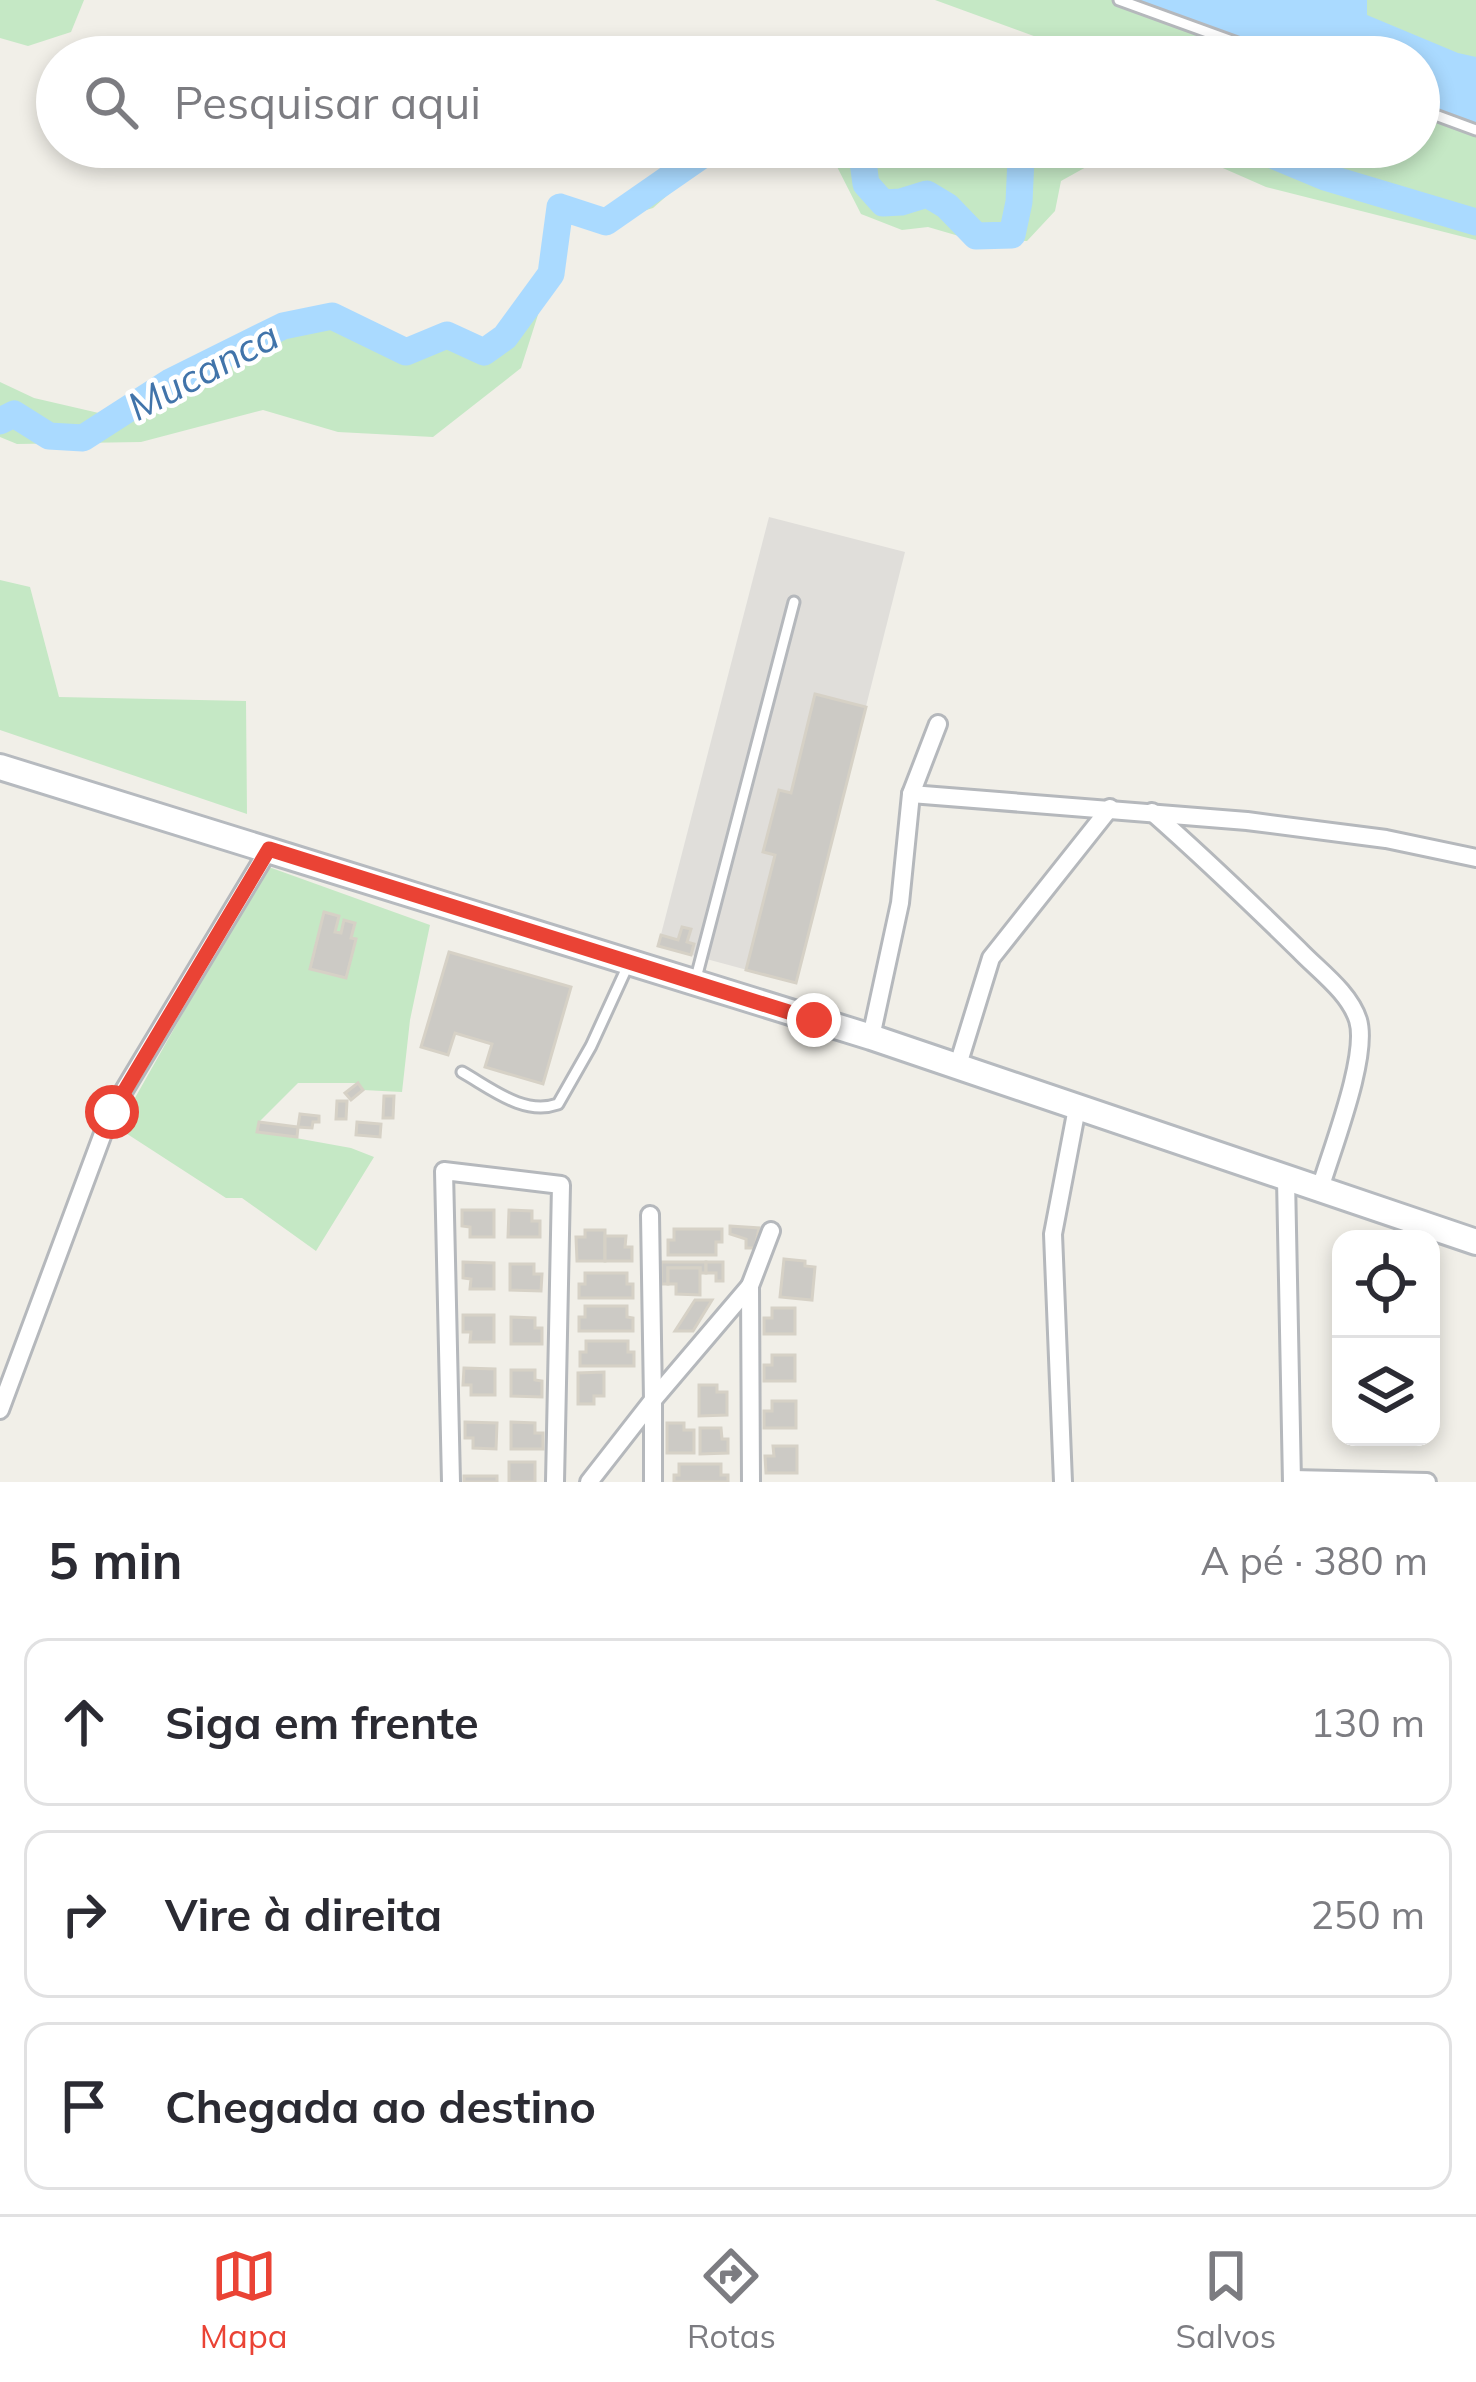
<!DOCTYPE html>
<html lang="pt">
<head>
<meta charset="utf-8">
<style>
	:root { --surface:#fff; --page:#f2f2f3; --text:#2b2b33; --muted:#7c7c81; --line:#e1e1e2; --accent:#ea4335 }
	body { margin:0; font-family:Mulish,sans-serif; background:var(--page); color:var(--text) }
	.controls { position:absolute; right:36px; bottom:36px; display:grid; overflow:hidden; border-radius:24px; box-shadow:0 6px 18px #0003 }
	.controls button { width:108px; height:108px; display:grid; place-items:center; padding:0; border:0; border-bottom:3px solid var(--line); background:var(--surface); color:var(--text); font:60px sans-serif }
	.stop { position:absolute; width:36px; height:36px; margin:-27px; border:9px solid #ea4335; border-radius:50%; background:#fff }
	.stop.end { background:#ea4335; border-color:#fff; box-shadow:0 3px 12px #0008 }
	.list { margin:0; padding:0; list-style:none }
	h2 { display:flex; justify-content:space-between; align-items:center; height:156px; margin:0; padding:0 48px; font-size:51px }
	h2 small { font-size:39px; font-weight:400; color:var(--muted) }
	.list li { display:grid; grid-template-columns:78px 1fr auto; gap:36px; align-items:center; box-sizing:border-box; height:168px; margin:0 24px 24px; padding:0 24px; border:3px solid var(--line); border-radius:24px }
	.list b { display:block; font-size:45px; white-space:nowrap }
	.list em { font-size:39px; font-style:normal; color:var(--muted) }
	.icon { flex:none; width:66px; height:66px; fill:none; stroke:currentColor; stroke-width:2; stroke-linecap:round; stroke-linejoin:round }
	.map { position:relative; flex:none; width:1476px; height:1482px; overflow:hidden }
	.search { position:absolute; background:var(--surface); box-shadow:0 6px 18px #0003; left:36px; right:36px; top:36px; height:132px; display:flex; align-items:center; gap:30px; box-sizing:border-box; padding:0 42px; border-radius:66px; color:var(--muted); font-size:45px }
	.sheet { height:732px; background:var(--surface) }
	nav { display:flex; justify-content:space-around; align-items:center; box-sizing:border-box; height:168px; border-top:3px solid var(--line); background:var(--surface); font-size:33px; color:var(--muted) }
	nav a { display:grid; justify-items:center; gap:6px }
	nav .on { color:var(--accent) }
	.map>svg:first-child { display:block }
	.industrial { fill:#e0deda }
	.green { fill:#c5e8c5 }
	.water { fill:#aadaff }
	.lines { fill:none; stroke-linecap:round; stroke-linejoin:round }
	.river { stroke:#aadaff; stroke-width:27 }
	.building { fill:#cccac5; stroke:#d6d1c6; stroke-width:3 }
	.lane-casing { stroke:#b5b8bc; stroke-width:15 }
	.street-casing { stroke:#b5b8bc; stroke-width:22 }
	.secondary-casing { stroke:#b6babf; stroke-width:30 }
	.lane { stroke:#fff; stroke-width:9 }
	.street { stroke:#fff; stroke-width:16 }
	.secondary { stroke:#fff; stroke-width:24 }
	.route { stroke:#ea4335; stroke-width:15 }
	.labels { text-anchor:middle; stroke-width:9; stroke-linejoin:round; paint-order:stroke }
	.water-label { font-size:39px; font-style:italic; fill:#4174aa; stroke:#fff }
</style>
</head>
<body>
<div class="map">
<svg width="1476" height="1482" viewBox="0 0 1476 1482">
	<rect width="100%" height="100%" fill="#f1efe8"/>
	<path class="industrial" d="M 769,517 L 905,552 L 796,983 L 658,946 Z"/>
	<g class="green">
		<path d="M 0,0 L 84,0 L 71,32 L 28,46 L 0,38 Z"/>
		<path d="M 935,0 L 1476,0 L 1476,240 L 1266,187 L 1175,147 L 1419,147 L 1419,57 L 1091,57 Z"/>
		<path d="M 713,147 L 748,147 L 707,160 L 653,208 L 606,222 Z"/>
		<path d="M 827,147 L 947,147 L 1021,158 L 1043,147 L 1122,147 L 1061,181 L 1055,211 L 1027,241 L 976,241 L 928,227 L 902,230 L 861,214 Z"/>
		<path d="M 551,274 L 521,368 L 433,437 L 338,432 L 263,410 L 141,442 L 17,444 L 0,437 L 0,382 L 34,398 L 116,417 L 170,382 L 283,326 L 332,316 L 406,352 L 447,335 L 484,352 L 505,337 Z"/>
		<path d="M 0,580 L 30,587 L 59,697 L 246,701 L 247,814 L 0,730 Z"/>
		<path d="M 266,866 L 430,925 L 410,1020 L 402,1092 L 363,1090 L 357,1083 L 298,1083 L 259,1122 L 257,1131 L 351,1148 L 374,1157 L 316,1251 L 242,1198 L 226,1198 L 118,1128 Z"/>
	</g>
	<path class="water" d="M 1119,0 L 1367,0 L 1367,15 L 1458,53 L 1476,57 L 1476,130 L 1419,109 L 1419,57 L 1276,57 Z"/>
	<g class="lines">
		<g class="river">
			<path d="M 861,147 L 866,184 L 883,203 L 901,202 L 927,194 L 947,206 L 976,236 L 1012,235 L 1019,202 L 1021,158 L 1043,147"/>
			<path d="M 1253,147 L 1325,177 L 1476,222"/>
			<path d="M 0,421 L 14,414 L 49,436 L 83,438 L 170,382 L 283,326 L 332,316 L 406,352 L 447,335 L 484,352 L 505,337 L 551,274 L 560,207 L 606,222 L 714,147"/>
		</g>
	</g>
	<g class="building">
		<path d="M 815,694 L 866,707 L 796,983 L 746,970 L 775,855 L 763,852 L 779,790 L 791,793 Z"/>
		<path d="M 324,912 L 339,916 L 335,932 L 341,933 L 344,920 L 355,923 L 351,938 L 356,939 L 346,978 L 310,969 Z"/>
		<path d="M 682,927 L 691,929 L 687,942 L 694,944 L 691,955 L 658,946 L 661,935 L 678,940 Z"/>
		<path d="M 449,952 L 571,987 L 543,1084 L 485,1067 L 492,1044 L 455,1033 L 448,1055 L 421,1047 Z"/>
		<path d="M 358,1083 L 363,1090 L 351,1100 L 345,1093 Z"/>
		<path d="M 384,1096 L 394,1096 L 393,1118 L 383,1118 Z"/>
		<path d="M 337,1101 L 347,1101 L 346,1119 L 336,1119 Z"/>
		<path d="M 300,1114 L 319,1116 L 319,1122 L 313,1122 L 312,1128 L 298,1127 Z"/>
		<path d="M 259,1122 L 298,1127 L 297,1137 L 257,1132 Z"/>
		<path d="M 357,1122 L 381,1124 L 380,1137 L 356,1135 Z"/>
		<path d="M 462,1210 L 494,1210 L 494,1237 L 470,1237 L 470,1227 L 462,1226 Z"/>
		<path d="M 509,1210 L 532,1211 L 532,1221 L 540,1221 L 540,1237 L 508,1237 Z"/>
		<path d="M 730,1226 L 759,1228 L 755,1248 L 746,1248 L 746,1239 L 730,1234 Z"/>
		<path d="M 674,1229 L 722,1229 L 722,1242 L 716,1242 L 716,1255 L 668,1255 L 668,1240 L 674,1240 Z"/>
		<path d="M 585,1230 L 605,1230 L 605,1261 L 577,1261 L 576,1237 L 585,1237 Z"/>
		<path d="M 605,1236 L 626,1236 L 625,1247 L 632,1247 L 632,1261 L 605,1261 Z"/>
		<path d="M 784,1259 L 805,1261 L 805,1266 L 815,1267 L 812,1300 L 780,1297 Z"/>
		<path d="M 463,1262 L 494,1263 L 494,1289 L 470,1289 L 471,1279 L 463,1278 Z"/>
		<path d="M 661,1262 L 706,1262 L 706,1273 L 700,1273 L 700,1268 L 668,1268 L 668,1284 L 661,1284 Z"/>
		<path d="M 706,1262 L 723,1262 L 723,1281 L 716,1281 L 716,1273 L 706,1273 Z"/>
		<path d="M 510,1264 L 534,1264 L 534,1274 L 542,1274 L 541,1291 L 510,1290 Z"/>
		<path d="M 668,1268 L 700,1268 L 700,1295 L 676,1294 L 676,1284 L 668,1284 Z"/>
		<path d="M 585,1273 L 627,1273 L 627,1284 L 633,1284 L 633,1298 L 579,1298 L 579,1284 L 585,1284 Z"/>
		<path d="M 695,1300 L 712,1300 L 693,1331 L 675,1331 Z"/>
		<path d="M 585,1306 L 627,1306 L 627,1317 L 633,1318 L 633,1331 L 579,1331 L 579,1317 L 585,1317 Z"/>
		<path d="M 772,1308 L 795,1308 L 795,1334 L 764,1334 L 764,1318 L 772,1318 Z"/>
		<path d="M 463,1315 L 494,1315 L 494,1342 L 470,1342 L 471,1332 L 463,1332 Z"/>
		<path d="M 511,1317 L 535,1318 L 535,1328 L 542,1328 L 542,1344 L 511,1344 Z"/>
		<path d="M 586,1341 L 628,1341 L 628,1352 L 634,1352 L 634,1366 L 580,1366 L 580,1352 L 586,1352 Z"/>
		<path d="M 772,1355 L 795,1355 L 795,1381 L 764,1381 L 764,1365 L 772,1365 Z"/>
		<path d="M 464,1368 L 495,1369 L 495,1395 L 471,1395 L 471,1385 L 463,1385 Z"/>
		<path d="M 511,1370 L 535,1370 L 535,1380 L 542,1381 L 542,1397 L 511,1396 Z"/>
		<path d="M 604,1372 L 604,1396 L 594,1396 L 594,1404 L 578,1404 L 578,1373 Z"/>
		<path d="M 699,1385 L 717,1385 L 717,1392 L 727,1392 L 727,1415 L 699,1416 Z"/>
		<path d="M 772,1401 L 796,1401 L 796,1428 L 764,1428 L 764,1411 L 772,1411 Z"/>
		<path d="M 465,1422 L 497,1423 L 496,1449 L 473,1448 L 473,1438 L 465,1438 Z"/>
		<path d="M 511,1422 L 535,1423 L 535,1433 L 543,1433 L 543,1449 L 511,1449 Z"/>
		<path d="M 667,1423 L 684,1423 L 684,1430 L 694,1430 L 694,1453 L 667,1453 Z"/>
		<path d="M 700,1428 L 721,1428 L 722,1439 L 728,1439 L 728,1453 L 700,1454 Z"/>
		<path d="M 773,1446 L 797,1446 L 797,1473 L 766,1473 L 765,1456 L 774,1456 Z"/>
		<rect x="509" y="1462" width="26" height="20"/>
		<path d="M 679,1464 L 721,1464 L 721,1475 L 728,1475 L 728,1482 L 674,1482 L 674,1475 L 679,1475 Z"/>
		<rect x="464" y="1476" width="33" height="6"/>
	</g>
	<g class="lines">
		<g class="lane-casing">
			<g id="lane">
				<path d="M 1119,0 L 1276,57"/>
				<path d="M 1419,109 L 1476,130"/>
				<path d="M 696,978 L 794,602"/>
				<path d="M 462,1072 C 492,1089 524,1116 558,1104 L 591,1046 L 629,963"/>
			</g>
		</g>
		<g class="street-casing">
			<g id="street">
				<path d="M 911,794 L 1247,821 L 1386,839 L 1476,858"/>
				<path d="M 1152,812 C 1203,857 1251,903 1299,950 C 1319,971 1349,992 1358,1020 C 1369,1056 1331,1151 1320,1189"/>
				<path d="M 871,1037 L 900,903 L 911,794 L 938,724"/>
				<path d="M 958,1065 L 991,958 L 1110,808"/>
				<path d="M 1286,1179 L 1292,1482"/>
				<path d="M 0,1410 L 111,1112 L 269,849"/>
				<path d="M 1292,1479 L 1427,1482"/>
				<path d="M 451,1482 L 444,1171 L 561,1185 L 555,1482"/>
				<path d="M 589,1482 L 653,1400 L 650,1215"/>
				<path d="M 653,1482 L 653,1400 L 750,1286"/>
				<path d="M 751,1482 L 750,1286 L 771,1231"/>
				<path d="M 1063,1482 L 1053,1234 L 1077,1108"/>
			</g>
		</g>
		<g class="secondary-casing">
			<path id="secondary" d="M 0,767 L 871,1037 L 1476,1242"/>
		</g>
		<use href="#lane" class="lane"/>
		<use href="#street" class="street"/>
		<use href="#secondary" class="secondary"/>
	</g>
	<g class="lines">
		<path class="route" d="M 112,1112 L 269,849 L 814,1020"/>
	</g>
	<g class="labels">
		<g class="water-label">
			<text transform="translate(203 371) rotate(-28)" y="14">Mucanca</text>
		</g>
	</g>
</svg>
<div class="controls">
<button><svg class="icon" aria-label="locate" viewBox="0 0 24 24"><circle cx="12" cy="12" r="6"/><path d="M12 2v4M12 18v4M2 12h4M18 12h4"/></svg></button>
<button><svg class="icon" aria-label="layers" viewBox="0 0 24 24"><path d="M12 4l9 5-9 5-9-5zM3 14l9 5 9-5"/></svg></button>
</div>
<div class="stop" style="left:112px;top:1112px"></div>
<div class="stop end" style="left:814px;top:1020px"></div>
<div class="search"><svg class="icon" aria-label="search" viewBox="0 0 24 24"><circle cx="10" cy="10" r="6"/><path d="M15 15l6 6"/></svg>Pesquisar aqui</div>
</div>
<section class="sheet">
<h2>5 min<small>A pé · 380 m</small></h2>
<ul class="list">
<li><svg class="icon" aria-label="ahead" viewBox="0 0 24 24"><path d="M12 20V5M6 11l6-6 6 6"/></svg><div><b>Siga em frente</b></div><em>130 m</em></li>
<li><svg class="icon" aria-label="right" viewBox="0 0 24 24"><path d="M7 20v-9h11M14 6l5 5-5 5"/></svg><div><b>Vire à direita</b></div><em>250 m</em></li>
<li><svg class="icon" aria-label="arrive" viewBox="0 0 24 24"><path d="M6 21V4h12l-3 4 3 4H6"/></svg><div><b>Chegada ao destino</b></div></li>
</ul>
</section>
<nav>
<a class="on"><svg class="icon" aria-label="map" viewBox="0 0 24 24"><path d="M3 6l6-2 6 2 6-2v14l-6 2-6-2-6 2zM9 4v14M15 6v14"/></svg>Mapa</a>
<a><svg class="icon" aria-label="directions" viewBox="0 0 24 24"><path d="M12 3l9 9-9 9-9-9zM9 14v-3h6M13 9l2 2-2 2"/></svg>Rotas</a>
<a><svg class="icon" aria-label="saved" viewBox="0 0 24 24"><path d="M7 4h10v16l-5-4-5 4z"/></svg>Salvos</a>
</nav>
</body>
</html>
